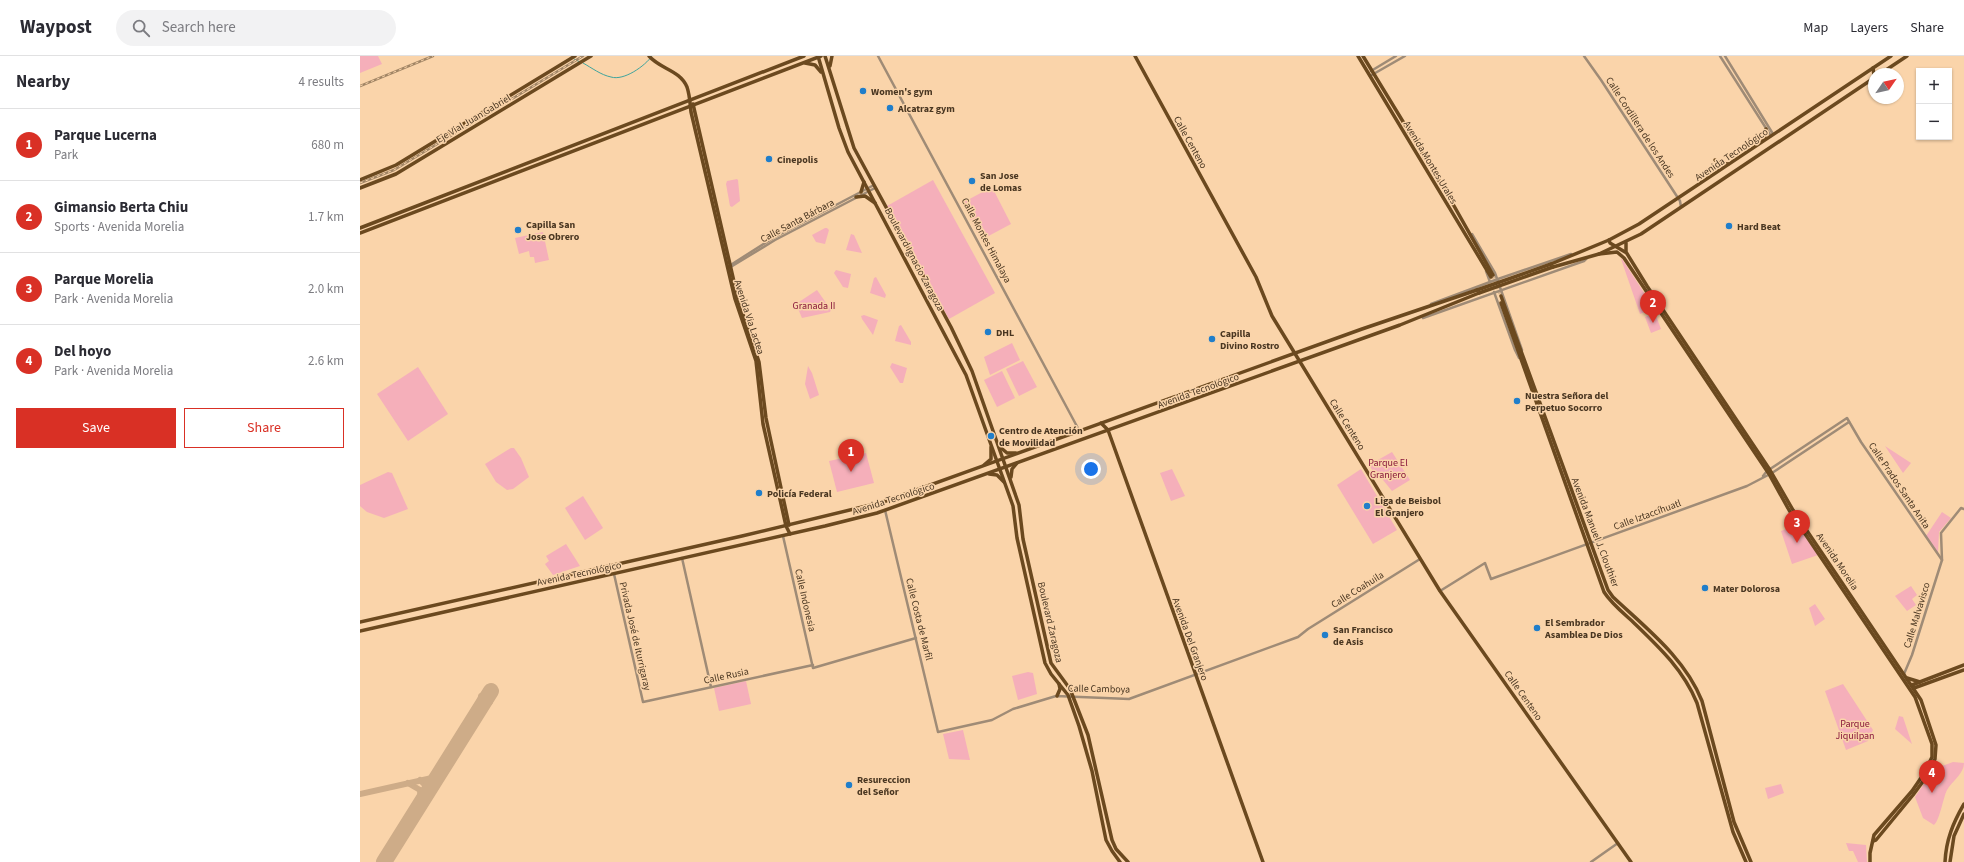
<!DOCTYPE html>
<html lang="en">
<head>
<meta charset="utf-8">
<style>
	:root { --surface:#fff; --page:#f2f2f3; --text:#2b2b33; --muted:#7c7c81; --line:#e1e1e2; --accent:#d93025 }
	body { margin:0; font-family:"Source Sans 3",sans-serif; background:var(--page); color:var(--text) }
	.controls { position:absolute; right:12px; top:12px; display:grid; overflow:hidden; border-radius:0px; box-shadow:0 1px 3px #0004 }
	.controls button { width:36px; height:36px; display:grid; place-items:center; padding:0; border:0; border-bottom:1px solid var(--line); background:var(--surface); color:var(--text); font:20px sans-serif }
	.compass { position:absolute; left:1508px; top:12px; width:36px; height:36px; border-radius:50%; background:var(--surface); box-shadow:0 1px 3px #0004; rotate:56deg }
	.you { position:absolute; left:731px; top:413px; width:14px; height:14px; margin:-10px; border:3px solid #fff; border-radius:50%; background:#1a73e8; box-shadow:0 0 0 6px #1a73e833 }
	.badge { display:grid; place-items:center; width:26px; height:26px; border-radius:50%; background:var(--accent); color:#fff; font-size:13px; font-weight:700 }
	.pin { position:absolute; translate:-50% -33px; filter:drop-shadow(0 1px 2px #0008) }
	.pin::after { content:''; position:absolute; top:21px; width:14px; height:12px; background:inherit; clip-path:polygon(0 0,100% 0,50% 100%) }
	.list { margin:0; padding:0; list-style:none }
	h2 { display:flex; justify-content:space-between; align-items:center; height:52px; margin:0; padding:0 16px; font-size:17px }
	h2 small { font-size:13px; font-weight:400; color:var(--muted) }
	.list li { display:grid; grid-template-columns:26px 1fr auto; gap:12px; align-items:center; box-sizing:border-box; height:72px; padding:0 16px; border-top:1px solid var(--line) }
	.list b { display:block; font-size:15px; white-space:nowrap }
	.list p { margin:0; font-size:13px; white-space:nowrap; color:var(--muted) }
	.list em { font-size:13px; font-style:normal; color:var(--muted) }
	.actions { display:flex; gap:8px; padding:12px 16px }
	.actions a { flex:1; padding:9px 0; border:1px solid var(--accent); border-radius:0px; text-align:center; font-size:14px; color:var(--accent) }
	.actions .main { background:var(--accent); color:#fff }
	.icon { flex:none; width:22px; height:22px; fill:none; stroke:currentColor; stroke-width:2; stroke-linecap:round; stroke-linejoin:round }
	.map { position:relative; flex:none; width:1604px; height:806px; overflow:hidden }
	header { display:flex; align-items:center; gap:24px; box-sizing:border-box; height:56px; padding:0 20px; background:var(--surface); border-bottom:1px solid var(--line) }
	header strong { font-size:19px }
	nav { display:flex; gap:22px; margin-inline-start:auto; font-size:14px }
	.search { width:280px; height:36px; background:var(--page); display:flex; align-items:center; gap:10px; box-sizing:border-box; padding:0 14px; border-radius:22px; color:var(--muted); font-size:15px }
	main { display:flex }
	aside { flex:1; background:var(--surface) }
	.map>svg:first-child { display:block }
	.green { fill:#f5afba }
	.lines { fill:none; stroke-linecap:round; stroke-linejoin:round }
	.stream { stroke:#3fa49d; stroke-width:1 }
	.taxiway { stroke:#ceac88; stroke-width:6 }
	.runway { stroke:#ceac88; stroke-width:16 }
	.major-tunnel { stroke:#d7b48f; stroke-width:3.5; stroke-dasharray:3.5 2; stroke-linecap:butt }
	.minor { stroke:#9f8b76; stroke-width:2.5 }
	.major { stroke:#6b491f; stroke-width:3.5 }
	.rail-casing { stroke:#a18565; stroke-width:2.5 }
	.rail { stroke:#fad4aa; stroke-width:1; stroke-dasharray:3; stroke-linecap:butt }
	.major-bridge { stroke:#6b491f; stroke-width:3.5 }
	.poi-dot { fill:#207eca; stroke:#fad4aa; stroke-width:1.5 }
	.labels { text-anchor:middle; stroke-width:3; stroke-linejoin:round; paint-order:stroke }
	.poi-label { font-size:10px; font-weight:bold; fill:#493621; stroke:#fad4aa; text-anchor:start }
	.street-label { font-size:10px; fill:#493621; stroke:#fad4aa }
	.park-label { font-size:10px; fill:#88173b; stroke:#fad4aa }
</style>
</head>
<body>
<header>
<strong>Waypost</strong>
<div class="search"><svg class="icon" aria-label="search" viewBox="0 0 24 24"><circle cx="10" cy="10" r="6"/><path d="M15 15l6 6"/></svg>Search here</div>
<nav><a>Map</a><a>Layers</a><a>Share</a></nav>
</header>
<main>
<aside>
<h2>Nearby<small>4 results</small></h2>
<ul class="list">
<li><span class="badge">1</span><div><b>Parque Lucerna</b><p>Park</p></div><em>680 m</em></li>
<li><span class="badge">2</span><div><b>Gimansio Berta Chiu</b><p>Sports · Avenida Morelia</p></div><em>1.7 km</em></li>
<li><span class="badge">3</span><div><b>Parque Morelia</b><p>Park · Avenida Morelia</p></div><em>2.0 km</em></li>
<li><span class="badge">4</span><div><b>Del hoyo</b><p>Park · Avenida Morelia</p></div><em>2.6 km</em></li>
</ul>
<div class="actions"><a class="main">Save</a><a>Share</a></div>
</aside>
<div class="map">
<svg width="1604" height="806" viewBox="0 0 1604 806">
	<rect width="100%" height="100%" fill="#fad4aa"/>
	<g class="green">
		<path d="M 0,0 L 18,0 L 22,8 L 0,17 Z"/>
		<path d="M 377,123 L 378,124 L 380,145 L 372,151 L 370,150 L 366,128 L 367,125 Z"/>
		<path d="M 573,124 L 635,237 L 589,263 L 527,150 Z"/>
		<path d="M 632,131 L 651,168 L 621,184 L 602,147 Z"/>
		<path d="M 465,172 L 467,172 L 469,174 L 465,188 L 456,186 L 452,179 Z"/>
		<path d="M 183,176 L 189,204 L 175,207 L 174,201 L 170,201 L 169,195 L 159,198 L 155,182 Z"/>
		<path d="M 491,178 L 494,179 L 502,197 L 486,194 Z"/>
		<path d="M 1261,203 L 1262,203 L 1294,252 L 1280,258 Z"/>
		<path d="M 476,214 L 491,218 L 488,232 L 483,231 L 474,217 Z"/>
		<path d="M 516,221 L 526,239 L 525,242 L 510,237 L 514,222 Z"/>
		<path d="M 457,234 L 471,254 L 470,256 L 442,262 L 436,248 Z"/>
		<path d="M 1295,257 L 1301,273 L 1291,277 L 1285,261 Z"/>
		<path d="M 504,259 L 518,264 L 513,279 L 502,263 L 501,260 Z"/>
		<path d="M 541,269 L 551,286 L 551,289 L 535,285 L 539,270 Z"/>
		<path d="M 652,287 L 660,304 L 630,319 L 624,301 Z"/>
		<path d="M 663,305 L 677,331 L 659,340 L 646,313 Z"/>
		<path d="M 532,307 L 547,312 L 543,327 L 540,327 L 530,311 Z"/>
		<path d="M 448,310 L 452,317 L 459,339 L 450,343 L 445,328 Z"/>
		<path d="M 58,311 L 88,358 L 48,385 L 17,338 Z"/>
		<path d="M 642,315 L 655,342 L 637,351 L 624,324 Z"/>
		<path d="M 1525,390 L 1551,407 L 1543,417 Z"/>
		<path d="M 151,392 L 154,392 L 161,402 L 169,421 L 153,433 L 147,434 L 136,426 L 125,408 Z"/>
		<path d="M 1032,396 L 1050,424 L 1032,435 L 1019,419 L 1017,421 L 1009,409 Z"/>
		<path d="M 506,397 L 514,427 L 477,436 L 469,405 Z"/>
		<path d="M 812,413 L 825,440 L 811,445 L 800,417 Z"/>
		<path d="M 1001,413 L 1037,474 L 1013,488 L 977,429 Z"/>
		<path d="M 28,416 L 32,417 L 48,453 L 24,462 L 7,456 L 0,450 L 0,429 Z"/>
		<path d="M 223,440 L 243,472 L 225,484 L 205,452 Z"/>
		<path d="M 1582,456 L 1591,462 L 1579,476 L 1578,497 L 1566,480 Z"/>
		<path d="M 1437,469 L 1458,499 L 1432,508 L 1421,475 Z"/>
		<path d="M 206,488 L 220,510 L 193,519 L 185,508 L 189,505 L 186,500 Z"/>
		<path d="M 1551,530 L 1557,539 L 1552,543 L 1556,549 L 1547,555 L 1535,540 Z"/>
		<path d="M 1455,548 L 1465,563 L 1455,570 L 1449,552 Z"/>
		<path d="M 668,616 L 673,617 L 677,638 L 658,644 L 652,620 Z"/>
		<path d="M 386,625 L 391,648 L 359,655 L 354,632 Z"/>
		<path d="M 1483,628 L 1513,674 L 1508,685 L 1486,694 L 1465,635 Z"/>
		<path d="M 1539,660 L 1543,661 L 1552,688 L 1535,673 Z"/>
		<path d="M 603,674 L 610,704 L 589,703 L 583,678 Z"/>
		<path d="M 1593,706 L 1604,707 C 1604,718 1592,725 1587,734 C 1583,742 1580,764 1574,769 L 1563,762 L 1555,741 L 1574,713 Z"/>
		<path d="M 1421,728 L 1424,737 L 1408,743 L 1405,732 Z"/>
		<path d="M 1486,787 L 1506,789 L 1507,806 L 1498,806 L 1493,795 L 1489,795 Z"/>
	</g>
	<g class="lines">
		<g class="stream">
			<path d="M 214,3 L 220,6"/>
			<path d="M 223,7 C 232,12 241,19 251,21 C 264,25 285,10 292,0"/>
		</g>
		<g class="taxiway">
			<path d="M 119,657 L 121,640 L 128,638 L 131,641 L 130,646 L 122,652"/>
			<path d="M 60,724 L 67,731 L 65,741"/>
			<path d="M 48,727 L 60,734 L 61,747"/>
			<path d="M 0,738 L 72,722 L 82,714"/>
		</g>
		<path class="runway" d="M 24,806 L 131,635"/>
		<path class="major-tunnel" d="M 1133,219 L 1141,240"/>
		<g class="minor">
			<path d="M 518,0 L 720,376"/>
			<path d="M 1224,0 L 1241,24 L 1320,145 L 1321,151"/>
			<path d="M 1360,0 L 1411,80"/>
			<path d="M 1365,0 L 1413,78"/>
			<path d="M 1011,15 L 1036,0"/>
			<path d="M 1010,20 L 1045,0"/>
			<path d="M 1112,178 L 1135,217 L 1162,294"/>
			<path d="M 369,210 L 413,182 L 514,129"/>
			<path d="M 369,212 L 415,184 L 515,132"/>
			<path d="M 1126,215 L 1130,226"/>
			<path d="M 1134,236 L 1155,294 L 1159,302"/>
			<path d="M 1071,248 L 1138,223 L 1211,198"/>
			<path d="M 1063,262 L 1224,205 L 1227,202"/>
			<path d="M 1403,420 L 1407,415 L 1487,362 L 1501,386 L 1582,504"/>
			<path d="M 525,454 L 578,676 L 632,664 L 653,653 L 696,640 L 769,643 L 938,581 L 948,573 L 1060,503"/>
			<path d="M 423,480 L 453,612 L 556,582"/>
			<path d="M 322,502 L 351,631"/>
			<path d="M 254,518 L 283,646 L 453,609"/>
			<path d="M 1080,535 L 1125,507 L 1131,523 L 1387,430 L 1412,417 L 1489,366"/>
			<path d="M 1544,618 L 1552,599 L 1582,504 L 1581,477 L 1601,452 L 1604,453"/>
			<path d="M 1231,806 L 1258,787"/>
		</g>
		<g class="major">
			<path d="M 289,0 C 300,13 320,14 327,31 C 330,40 330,48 331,56 L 375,243 L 396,305 L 403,368 L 426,470 L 430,478"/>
			<path d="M 458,0 L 479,72 L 488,96 L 606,319 L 653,450 L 657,482 L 685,607 L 691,618 L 708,639 L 719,670 L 732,715 L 746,784 L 752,795 L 760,806"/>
			<path d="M 465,0 L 494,92 L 591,271 L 612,315 L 659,449 L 663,483 L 691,607 L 710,633 L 728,679 L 752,784 L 756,793 L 768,806"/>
			<path d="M 775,0 L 896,221 L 912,260 L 1080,535 L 1271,806"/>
			<path d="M 998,0 L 1131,221"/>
			<path d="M 1003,0 L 1089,141 L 1133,219"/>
			<path d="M 445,7 L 455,9 L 461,16"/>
			<path d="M 470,10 L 472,0"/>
			<path d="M 1513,12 L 1514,19"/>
			<path d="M 1520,18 L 1547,0"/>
			<path d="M 333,48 L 378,243 L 399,306 L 406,362 L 429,469"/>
			<path d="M 1402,85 L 1405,80 L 1406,73"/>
			<path d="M 1355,104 L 1360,107 L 1368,108"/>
			<path d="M 0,124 L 36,109 L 215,0"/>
			<path d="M 0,132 L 36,118 L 231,0"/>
			<path d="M 501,136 L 504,126"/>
			<path d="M 496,141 L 505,140 L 515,147"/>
			<path d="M 0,172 L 444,0"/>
			<path d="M 0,177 L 461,0"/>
			<path d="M 1249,184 L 1250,187 L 1265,196"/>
			<path d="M 1266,187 L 1266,196 L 1287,230 L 1410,414 L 1433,454 L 1561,644 L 1576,689 L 1575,703 L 1567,720 L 1553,739 L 1516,784 L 1513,785"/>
			<path d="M 1239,198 L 1257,196 L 1264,202 L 1409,418 L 1429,454 L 1555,641 L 1572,688 L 1572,701 L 1565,716 L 1552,735 L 1514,779 L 1510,797 L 1510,806"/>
			<path d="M 1191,208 L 1249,184 L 1279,168 L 1531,0"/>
			<path d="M 1193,211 L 1239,198 L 1281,178 L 1514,22"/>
			<path d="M 1141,240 L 1248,534 L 1253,541 C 1287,573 1325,602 1342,645 L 1374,766 L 1391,806"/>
			<path d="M 1141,247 L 1244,536 C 1251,547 1262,556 1272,565 C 1298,590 1323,613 1337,647 L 1373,776 L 1386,806"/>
			<path d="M 741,367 L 748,374 L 903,806"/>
			<path d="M 640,391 L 647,397 L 656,397"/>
			<path d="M 624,409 L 631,403 L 631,391"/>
			<path d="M 629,418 L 637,419 L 644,426"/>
			<path d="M 651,421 L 652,413 L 657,407"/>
			<path d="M 0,566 L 382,480 L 523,446 L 1002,273 L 1117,234"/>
			<path d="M 0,575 L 465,470 L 517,457 L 1040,269 L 1119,237"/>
			<path d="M 1547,622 L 1560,626"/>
			<path d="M 1552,629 L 1604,609"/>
			<path d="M 1554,632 L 1604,614"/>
			<path d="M 697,640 L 700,633 L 699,628"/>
			<path d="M 1585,806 C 1586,784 1593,767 1604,748"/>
			<path d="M 1590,806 L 1594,780 L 1604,758"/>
		</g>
		<g class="rail-casing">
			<g id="rail">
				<path d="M 0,30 L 73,0"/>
				<path d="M 0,127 L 34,114 L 223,0"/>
			</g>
		</g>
		<use href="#rail" class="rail"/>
		<g class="major-bridge">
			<path d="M 1117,234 L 1191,208"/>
			<path d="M 1119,237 L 1193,211"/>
		</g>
	</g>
	<g class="poi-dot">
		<circle cx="503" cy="35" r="4"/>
		<circle cx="530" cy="52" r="4"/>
		<circle cx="409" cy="103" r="4"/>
		<circle cx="612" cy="125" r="4"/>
		<circle cx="1369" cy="170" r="4"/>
		<circle cx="158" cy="174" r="4"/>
		<circle cx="628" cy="276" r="4"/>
		<circle cx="852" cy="283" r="4"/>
		<circle cx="1157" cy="345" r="4"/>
		<circle cx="631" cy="380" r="4"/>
		<circle cx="399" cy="437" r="4"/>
		<circle cx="1007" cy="450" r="4"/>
		<circle cx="1345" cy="532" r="4"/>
		<circle cx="1177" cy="572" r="4"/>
		<circle cx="965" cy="579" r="4"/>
		<circle cx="489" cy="729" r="4"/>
	</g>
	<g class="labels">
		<g class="poi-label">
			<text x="511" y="39">Women's gym</text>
			<text x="538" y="56">Alcatraz gym</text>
			<text x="417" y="107">Cinepolis</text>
			<text x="620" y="123">San Jose<tspan x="620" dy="12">de Lomas</tspan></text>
			<text x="166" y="172">Capilla San<tspan x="166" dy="12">Jose Obrero</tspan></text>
			<text x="1377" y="174">Hard Beat</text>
			<text x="636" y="280">DHL</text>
			<text x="860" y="281">Capilla<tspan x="860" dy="12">Divino Rostro</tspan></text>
			<text x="1165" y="343">Nuestra Señora del<tspan x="1165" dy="12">Perpetuo Socorro</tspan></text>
			<text x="639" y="378">Centro de Atención<tspan x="639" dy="12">de Movilidad</tspan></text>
			<text x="407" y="441">Policía Federal</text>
			<text x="1015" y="448">Liga de Beisbol<tspan x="1015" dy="12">El Granjero</tspan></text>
			<text x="1353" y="536">Mater Dolorosa</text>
			<text x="1185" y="570">El Sembrador<tspan x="1185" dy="12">Asamblea De Dios</tspan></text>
			<text x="973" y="577">San Francisco<tspan x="973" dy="12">de Asis</tspan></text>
			<text x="497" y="727">Resureccion<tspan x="497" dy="12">del Señor</tspan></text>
		</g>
		<g class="street-label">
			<text transform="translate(113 62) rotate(-31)" y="4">Eje Vial Juan Gabriel</text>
			<text transform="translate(1281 71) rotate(57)" y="4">Calle Cordillera de los Andes</text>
			<text transform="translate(831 86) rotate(61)" y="4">Calle Centeno</text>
			<text transform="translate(1371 98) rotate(-34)" y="4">Avenida Tecnológico</text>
			<text transform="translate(1071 106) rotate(59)" y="4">Avenida Montes Urales</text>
			<text transform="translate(437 164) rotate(-28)" y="4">Calle Santa Bárbara</text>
			<text transform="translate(627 184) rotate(62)" y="4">Calle Montes Himalaya</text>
			<text transform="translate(555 203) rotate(62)" y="4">Boulevard Ignacio Zaragoza</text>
			<text transform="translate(390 261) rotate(72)" y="4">Avenida Via Lactea</text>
			<text transform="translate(838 334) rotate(-20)" y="4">Avenida Tecnológico</text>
			<text transform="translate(988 368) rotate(58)" y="4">Calle Centeno</text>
			<text transform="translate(1540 429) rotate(56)" y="4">Calle Prados Santa Anita</text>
			<text transform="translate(533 442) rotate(-18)" y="4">Avenida Tecnológico</text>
			<text transform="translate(1287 458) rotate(-20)" y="4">Calle Iztaccíhuatl</text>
			<text transform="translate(1236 476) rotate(69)" y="4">Avenida Manuel J. Clouthier</text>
			<text transform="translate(1478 505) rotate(56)" y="4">Avenida Morelia</text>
			<text transform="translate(219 517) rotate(-12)" y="4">Avenida Tecnológico</text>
			<text transform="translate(997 533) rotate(-32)" y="4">Calle Coahuila</text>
			<text transform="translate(446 544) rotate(77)" y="4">Calle Indonesia</text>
			<text transform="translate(1556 559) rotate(-73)" y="4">Calle Malvavisco</text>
			<text transform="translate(560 563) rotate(76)" y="4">Calle Costa de Marfil</text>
			<text transform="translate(691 566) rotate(77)" y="4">Boulevard Zaragoza</text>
			<text transform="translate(276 580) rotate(77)" y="4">Privada José de Iturrigaray</text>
			<text transform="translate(831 583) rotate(70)" y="4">Avenida Del Granjero</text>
			<text transform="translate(366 619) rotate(-12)" y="4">Calle Rusia</text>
			<text transform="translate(739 632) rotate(1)" y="4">Calle Camboya</text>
			<text transform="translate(1164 639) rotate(55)" y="4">Calle Centeno</text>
		</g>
		<g class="park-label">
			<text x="454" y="253">Granada II</text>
			<text x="1028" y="410">Parque El<tspan x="1028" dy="12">Granjero</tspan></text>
			<text x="1495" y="671">Parque<tspan x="1495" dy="12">Jiquilpan</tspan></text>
		</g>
	</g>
</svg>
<div class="controls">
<button>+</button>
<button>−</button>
</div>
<svg class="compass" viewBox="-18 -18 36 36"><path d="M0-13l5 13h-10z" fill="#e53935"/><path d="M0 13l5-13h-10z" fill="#7c7c81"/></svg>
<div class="you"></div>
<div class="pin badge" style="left:491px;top:416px">1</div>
<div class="pin badge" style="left:1293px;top:267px">2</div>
<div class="pin badge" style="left:1437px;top:487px">3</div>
<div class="pin badge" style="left:1572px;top:737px">4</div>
</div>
</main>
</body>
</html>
